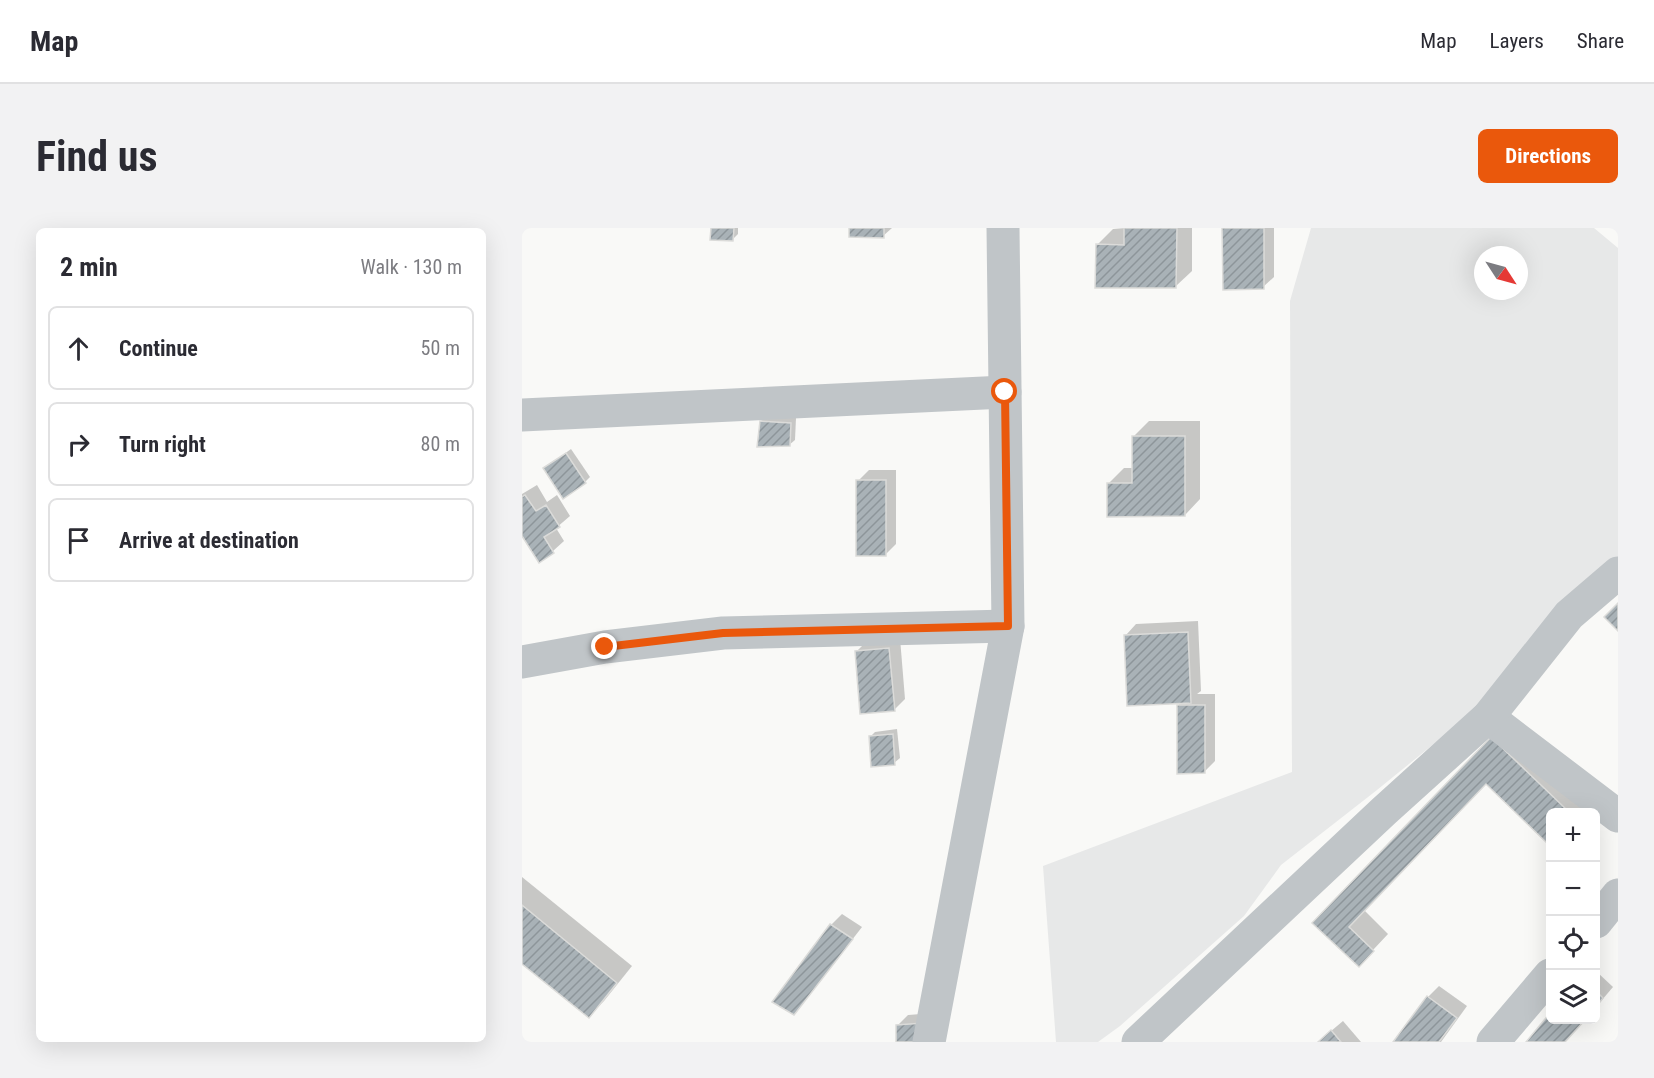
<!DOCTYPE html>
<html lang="en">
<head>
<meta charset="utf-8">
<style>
	:root { --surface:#fff; --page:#f2f2f3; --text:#2b2b33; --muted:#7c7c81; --line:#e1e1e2; --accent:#ea580c }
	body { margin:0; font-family:"Roboto Condensed",sans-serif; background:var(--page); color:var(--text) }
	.controls { position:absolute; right:18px; bottom:18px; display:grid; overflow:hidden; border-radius:9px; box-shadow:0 6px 24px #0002 }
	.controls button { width:54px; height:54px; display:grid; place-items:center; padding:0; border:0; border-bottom:2px solid var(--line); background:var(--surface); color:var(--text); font:30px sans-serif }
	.compass { position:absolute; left:952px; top:18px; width:54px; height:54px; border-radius:50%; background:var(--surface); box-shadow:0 6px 24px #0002; rotate:126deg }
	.stop { position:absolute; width:18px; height:18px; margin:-14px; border:4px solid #ea580c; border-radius:50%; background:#fff }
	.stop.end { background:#ea580c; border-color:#fff; box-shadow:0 2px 6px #0008 }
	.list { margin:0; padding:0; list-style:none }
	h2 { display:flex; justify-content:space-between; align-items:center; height:78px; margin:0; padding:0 24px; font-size:26px }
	h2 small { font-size:20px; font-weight:400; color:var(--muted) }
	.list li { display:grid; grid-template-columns:39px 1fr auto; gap:18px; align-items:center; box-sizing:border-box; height:84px; margin:0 12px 12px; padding:0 12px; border:2px solid var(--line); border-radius:9px }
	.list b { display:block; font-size:22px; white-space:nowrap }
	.list em { font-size:20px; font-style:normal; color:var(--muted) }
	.icon { flex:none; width:33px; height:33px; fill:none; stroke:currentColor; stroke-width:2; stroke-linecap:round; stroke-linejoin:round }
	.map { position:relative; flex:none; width:1096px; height:814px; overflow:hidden; border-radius:9px }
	header { display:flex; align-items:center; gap:36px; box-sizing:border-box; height:84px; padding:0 30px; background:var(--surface); border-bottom:2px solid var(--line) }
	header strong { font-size:28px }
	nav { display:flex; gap:33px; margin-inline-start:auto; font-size:21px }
	.intro { display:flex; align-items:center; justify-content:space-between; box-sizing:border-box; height:144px; padding:0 36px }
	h1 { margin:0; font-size:42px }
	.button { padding:15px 27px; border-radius:9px; background:var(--accent); color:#fff; font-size:21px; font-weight:700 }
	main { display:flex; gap:36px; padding:0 36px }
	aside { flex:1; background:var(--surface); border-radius:9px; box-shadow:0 6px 24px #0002 }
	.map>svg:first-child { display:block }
	.built { fill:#e7e8e8; fill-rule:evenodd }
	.shadow { fill:#0003 }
	.building { fill:url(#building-hatch); stroke:#dbdbd9; stroke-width:1.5 }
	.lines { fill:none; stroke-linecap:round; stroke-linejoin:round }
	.minor { stroke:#c0c5c8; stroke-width:33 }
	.route { stroke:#ea580c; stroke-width:8 }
</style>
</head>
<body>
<header>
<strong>Map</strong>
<nav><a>Map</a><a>Layers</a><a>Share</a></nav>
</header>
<div class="intro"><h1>Find us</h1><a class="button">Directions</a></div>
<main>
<aside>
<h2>2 min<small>Walk · 130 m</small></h2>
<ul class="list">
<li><svg class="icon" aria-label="ahead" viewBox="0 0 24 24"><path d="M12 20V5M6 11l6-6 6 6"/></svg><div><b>Continue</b></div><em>50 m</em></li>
<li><svg class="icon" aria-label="right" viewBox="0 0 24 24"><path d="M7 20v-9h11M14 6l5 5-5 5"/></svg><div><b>Turn right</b></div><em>80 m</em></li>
<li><svg class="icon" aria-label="arrive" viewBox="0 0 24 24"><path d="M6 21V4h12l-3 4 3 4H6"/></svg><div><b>Arrive at destination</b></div></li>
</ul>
</aside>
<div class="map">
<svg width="1096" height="814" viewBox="0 0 1096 814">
	<defs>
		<pattern id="building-hatch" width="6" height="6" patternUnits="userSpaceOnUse" patternTransform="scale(1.5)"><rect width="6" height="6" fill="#a9b2b7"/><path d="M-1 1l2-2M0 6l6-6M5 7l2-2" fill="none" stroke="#8d959a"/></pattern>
	</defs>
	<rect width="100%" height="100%" fill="#f9f9f7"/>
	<path class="built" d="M 789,0 L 1072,0 L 1096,20 L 1096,330 L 967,471 L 855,562 L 759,637 L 722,688 L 598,798 L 576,814 L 534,814 L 521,638 L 770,544 L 768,73 ZM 961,27 L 997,27 L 997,63 L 961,63 Z"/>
	<g class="shadow">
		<path d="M 190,0 L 216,0 L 216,6 L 210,12 Z"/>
		<path d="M 329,0 L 370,0 L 361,8 Z"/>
		<path d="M 604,0 L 670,0 L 670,43 L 654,58 L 575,17 L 591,1 Z"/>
		<path d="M 702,0 L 752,0 L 752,49 L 741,59 Z"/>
		<path d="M 244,188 L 274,190 L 273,212 L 267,217 L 239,193 Z"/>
		<path d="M 627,193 L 678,193 L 678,271 L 663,287 L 586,256 L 602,240 L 612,240 L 611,209 Z"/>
		<path d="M 49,221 L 68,249 L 63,254 L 23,240 Z"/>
		<path d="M 347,242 L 374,242 L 374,316 L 363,327 L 336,253 Z"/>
		<path d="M 15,257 L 25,274 L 35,267 L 48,288 L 34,300 L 42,313 L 31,323 L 17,332 L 0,305 L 0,266 Z"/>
		<path d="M 676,393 L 679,463 L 675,466 L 693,466 L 693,533 L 682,544 L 656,545 L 657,475 L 604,407 L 614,396 Z"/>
		<path d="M 378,410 L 383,471 L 372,482 L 334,424 L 345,413 Z"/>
		<path d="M 375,501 L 378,530 L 372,535 L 348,509 L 353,504 Z"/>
		<path d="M 970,510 L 1067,573 L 1056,584 L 1028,584 L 1028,612 L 1026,614 L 964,554 L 842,682 L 866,706 L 837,737 L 793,695 Z"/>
		<path d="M 0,649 L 110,738 L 82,773 L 67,788 L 0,734 Z"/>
		<path d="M 320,686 L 340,699 L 282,774 L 272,785 L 252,774 L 309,697 Z"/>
		<path d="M 1074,743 L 1091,759 L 1074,779 Z"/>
		<path d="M 917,758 L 945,778 L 919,814 L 873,814 L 906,769 Z"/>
		<path d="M 412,785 L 375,814 L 375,798 L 386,787 Z"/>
		<path d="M 1028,788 L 1028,792 L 1062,792 L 1043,814 L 1006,814 Z"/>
		<path d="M 821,793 L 839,814 L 796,814 Z"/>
	</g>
	<g class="building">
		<path d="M 189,0 L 212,0 L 211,13 L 188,12 Z"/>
		<path d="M 327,0 L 362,0 L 362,10 L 327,9 Z"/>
		<path d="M 602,0 L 655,0 L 654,60 L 573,60 L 574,16 L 602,17 Z"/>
		<path d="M 700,0 L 742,0 L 742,61 L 701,62 Z"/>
		<path d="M 238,193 L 269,195 L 268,218 L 235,219 Z"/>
		<path d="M 610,208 L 663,208 L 663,288 L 585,289 L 585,255 L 610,255 Z"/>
		<path d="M 44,225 L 64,255 L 41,271 L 21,240 Z"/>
		<rect x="334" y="252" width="30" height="76"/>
		<path d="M 3,267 L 14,283 L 24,277 L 38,299 L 22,309 L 32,325 L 17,335 L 0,308 L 0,269 Z"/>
		<path d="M 1096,375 L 1096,403 L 1082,389 Z"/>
		<path d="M 666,404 L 669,475 L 605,478 L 602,407 Z"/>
		<path d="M 367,420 L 373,483 L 338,486 L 333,423 Z"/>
		<path d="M 655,477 L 683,477 L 683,545 L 655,546 Z"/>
		<path d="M 371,506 L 373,537 L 349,539 L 347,508 Z"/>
		<path d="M 969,509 L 1047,584 L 1028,584 L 1028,614 L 1026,616 L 964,556 L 827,699 L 852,723 L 837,739 L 790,695 Z"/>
		<path d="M 0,677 L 95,755 L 67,790 L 0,736 Z"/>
		<path d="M 308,696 L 331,711 L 272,787 L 250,774 Z"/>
		<path d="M 1074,763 L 1081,770 L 1074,779 Z"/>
		<path d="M 905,768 L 935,790 L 917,814 L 871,814 Z"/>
		<path d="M 1028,785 L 1028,792 L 1063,792 L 1043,814 L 1004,814 Z"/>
		<path d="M 402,795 L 403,814 L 374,814 L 374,797 Z"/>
		<path d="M 809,802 L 819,814 L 796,814 Z"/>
	</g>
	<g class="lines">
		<g class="minor">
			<path d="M 0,187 L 483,164"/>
			<path d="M 0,434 L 83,419 L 201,405 L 486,398"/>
			<path d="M 966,489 L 1096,588"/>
			<path d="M 1074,694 L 1096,667"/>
			<path d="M 407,814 L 486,398 L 481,0"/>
			<path d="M 616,814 L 862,583 L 966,489 L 1047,387 L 1096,345"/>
			<path d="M 971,814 L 1028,747"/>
		</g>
	</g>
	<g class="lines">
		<path class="route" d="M 83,419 L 201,405 L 486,398 L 483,164"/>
	</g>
</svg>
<div class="controls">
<button>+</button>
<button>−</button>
<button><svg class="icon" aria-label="locate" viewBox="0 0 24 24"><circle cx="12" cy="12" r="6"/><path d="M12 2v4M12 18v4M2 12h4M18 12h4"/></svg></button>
<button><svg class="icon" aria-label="layers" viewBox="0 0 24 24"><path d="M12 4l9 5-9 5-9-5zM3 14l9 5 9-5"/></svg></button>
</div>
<svg class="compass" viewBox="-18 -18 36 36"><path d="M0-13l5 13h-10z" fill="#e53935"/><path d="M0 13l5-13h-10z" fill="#7c7c81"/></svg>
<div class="stop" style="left:483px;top:164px"></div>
<div class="stop end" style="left:83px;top:419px"></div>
</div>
</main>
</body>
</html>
